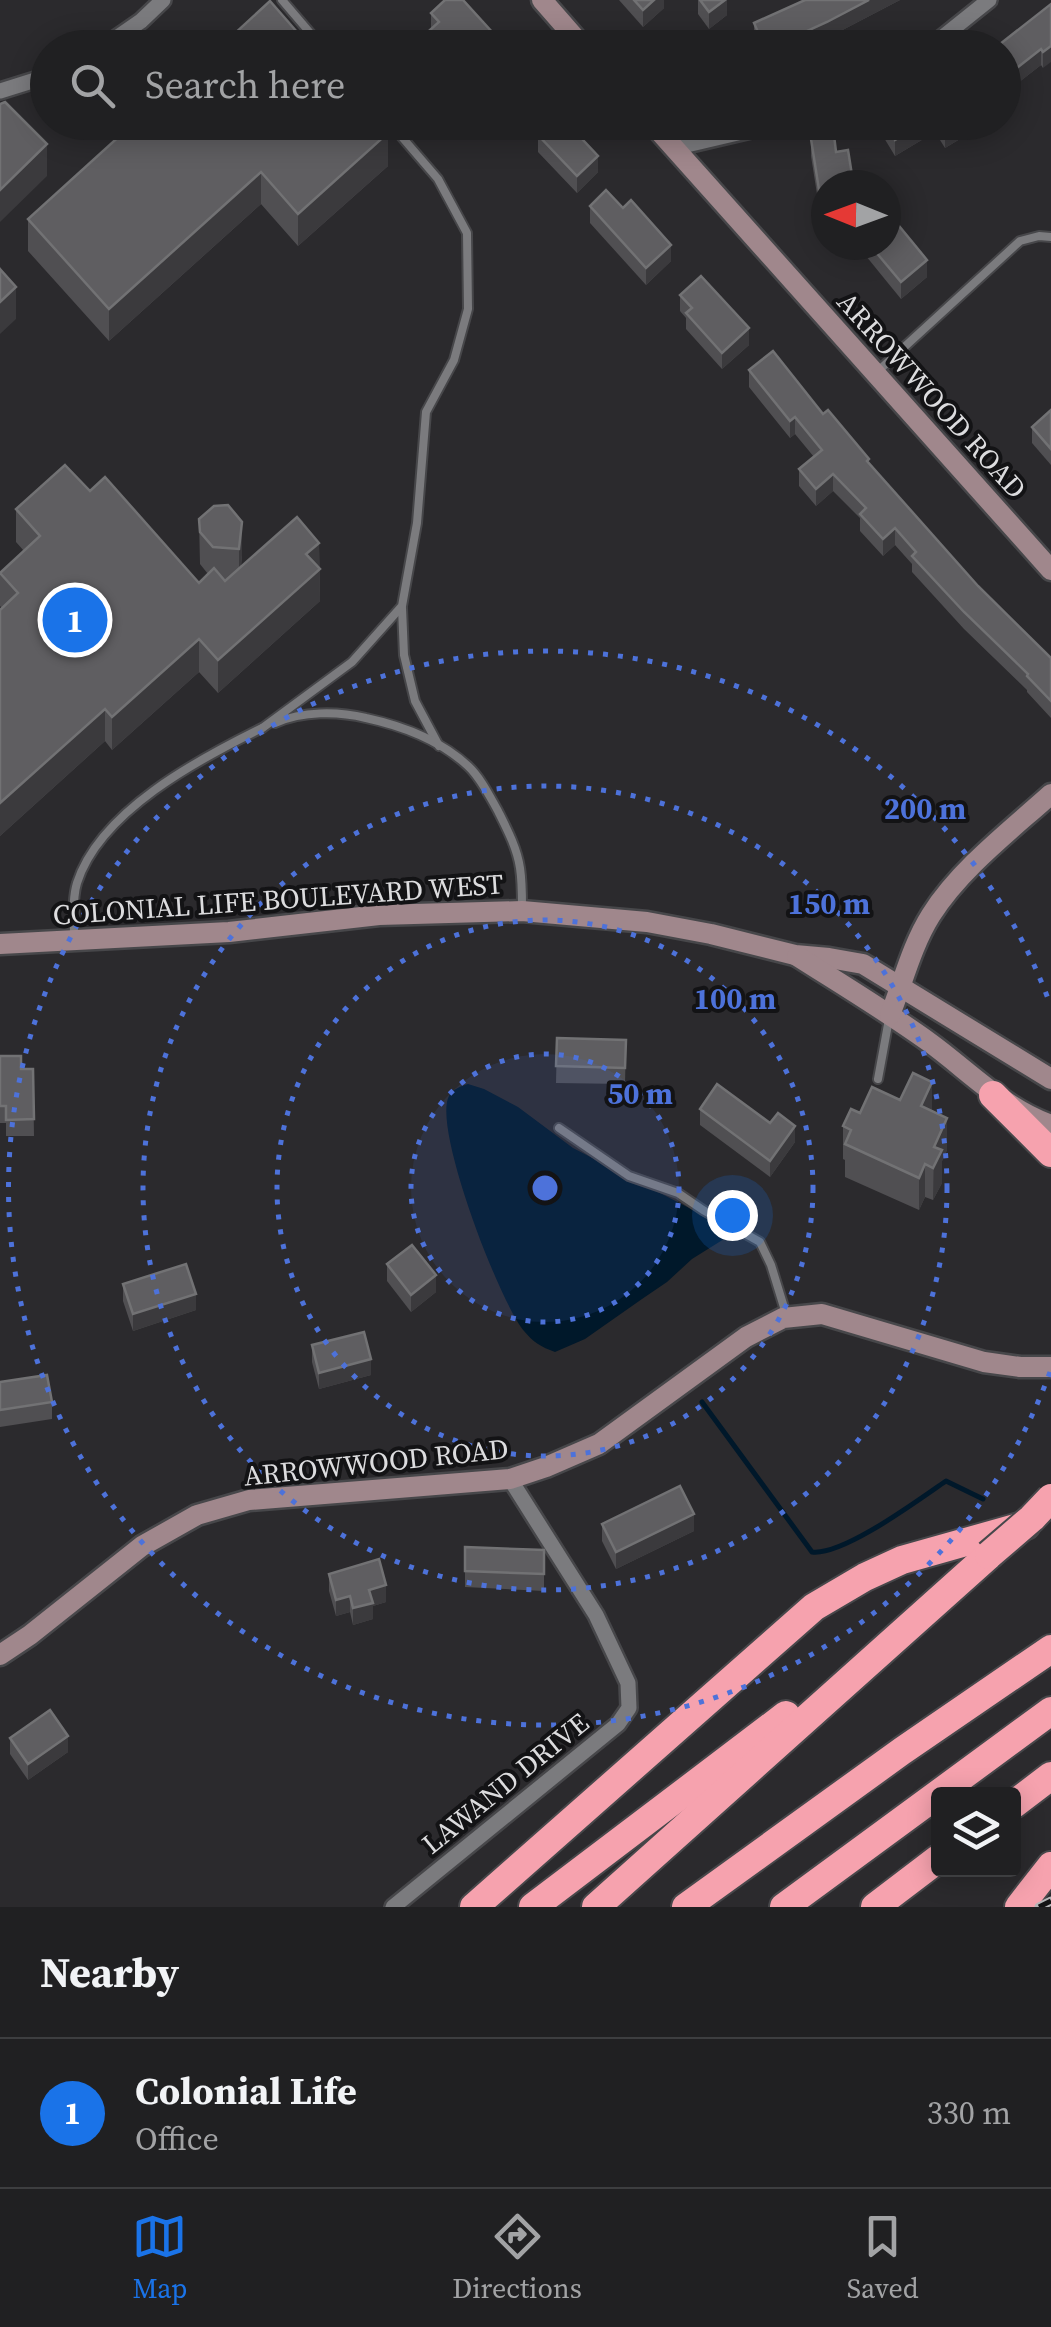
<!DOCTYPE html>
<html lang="en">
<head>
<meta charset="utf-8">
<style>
	:root { --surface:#202022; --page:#2d2d2f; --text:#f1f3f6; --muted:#a2a3a5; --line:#3d3e40; --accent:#1a73e8 }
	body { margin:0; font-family:"Source Serif 4",serif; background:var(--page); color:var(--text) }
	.controls { position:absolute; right:30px; bottom:30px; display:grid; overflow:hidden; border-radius:10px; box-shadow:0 5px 25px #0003 }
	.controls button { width:90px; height:90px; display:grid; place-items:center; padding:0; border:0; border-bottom:2px solid var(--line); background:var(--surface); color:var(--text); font:50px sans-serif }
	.compass { position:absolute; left:811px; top:170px; width:90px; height:90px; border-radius:50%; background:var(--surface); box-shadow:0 5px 25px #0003; rotate:271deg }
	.you { position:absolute; left:732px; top:1215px; width:35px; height:35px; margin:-25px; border:8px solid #fff; border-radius:50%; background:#1a73e8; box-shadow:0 0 0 15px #1a73e833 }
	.badge { display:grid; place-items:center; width:65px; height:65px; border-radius:50%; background:var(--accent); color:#fff; font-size:32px; font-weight:700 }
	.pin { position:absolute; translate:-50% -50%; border:5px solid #fff; box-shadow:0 2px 10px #0006 }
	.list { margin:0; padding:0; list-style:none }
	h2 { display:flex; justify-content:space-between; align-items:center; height:130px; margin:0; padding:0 40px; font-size:42px }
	h2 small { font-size:32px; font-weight:400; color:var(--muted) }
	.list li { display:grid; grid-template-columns:65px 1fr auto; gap:30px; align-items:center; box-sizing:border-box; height:150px; padding:0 40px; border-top:2px solid var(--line) }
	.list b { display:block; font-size:38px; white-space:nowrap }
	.list p { margin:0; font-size:32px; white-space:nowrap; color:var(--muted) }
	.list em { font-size:32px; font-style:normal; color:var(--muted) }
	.icon { flex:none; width:55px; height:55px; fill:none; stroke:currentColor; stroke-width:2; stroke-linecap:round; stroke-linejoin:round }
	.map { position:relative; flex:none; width:1051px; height:1907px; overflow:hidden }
	.search { position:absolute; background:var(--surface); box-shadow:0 5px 25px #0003; left:30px; right:30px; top:30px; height:110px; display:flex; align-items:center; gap:25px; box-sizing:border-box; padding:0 35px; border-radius:55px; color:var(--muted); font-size:38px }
	.sheet { height:280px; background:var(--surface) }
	nav { display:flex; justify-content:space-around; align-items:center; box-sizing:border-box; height:140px; border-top:2px solid var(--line); background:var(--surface); font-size:28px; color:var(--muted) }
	nav a { display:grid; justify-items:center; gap:5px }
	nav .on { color:var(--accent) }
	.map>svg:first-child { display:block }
	.water { fill:#00182a }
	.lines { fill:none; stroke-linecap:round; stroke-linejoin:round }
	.stream { stroke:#00182a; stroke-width:5 }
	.lane-casing { stroke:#47474a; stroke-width:12 }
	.street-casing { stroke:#47474a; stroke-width:20 }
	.secondary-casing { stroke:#47474a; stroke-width:25 }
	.highway-casing { stroke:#47474a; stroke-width:32 }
	.lane { stroke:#7b7b7e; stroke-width:8 }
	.street { stroke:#7b7b7e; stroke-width:15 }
	.secondary { stroke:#a0878c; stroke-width:20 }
	.highway { stroke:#f6a2ae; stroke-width:28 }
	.rail-casing { stroke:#b5b5b7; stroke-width:9 }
	.rail { stroke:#131315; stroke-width:5; stroke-dasharray:15; stroke-linecap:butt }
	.highway-bridge-casing { stroke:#47474a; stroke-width:32; stroke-linecap:butt }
	.highway-bridge { stroke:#f6a2ae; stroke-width:28 }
	.wall { fill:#504f52 }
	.shaded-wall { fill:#3b3a3d }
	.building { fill:#5f5e61; stroke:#727274; stroke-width:2.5 }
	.ring { fill:none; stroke:#4d72da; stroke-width:5; stroke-dasharray:5 10 }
	.labels { text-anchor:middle; stroke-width:8; stroke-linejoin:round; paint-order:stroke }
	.street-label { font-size:28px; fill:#dcdcde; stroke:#131315 }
	.centre { fill:#4d72da; stroke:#131315; stroke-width:5 }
	.ring-label { font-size:30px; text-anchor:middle; font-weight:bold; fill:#4d72da; stroke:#131315; stroke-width:8; stroke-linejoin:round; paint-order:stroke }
</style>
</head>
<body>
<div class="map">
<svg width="1051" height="1907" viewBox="0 0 1051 1907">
	<rect width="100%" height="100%" fill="#2b2a2d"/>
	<path class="water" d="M 468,1084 L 484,1089 L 518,1107 L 573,1148 L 722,1225 L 727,1232 L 724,1239 L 692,1259 L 667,1282 L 642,1299 L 585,1339 L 555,1352 C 541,1347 533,1342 524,1331 C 500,1303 432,1127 449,1096 C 452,1089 462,1086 468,1084 Z"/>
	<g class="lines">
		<path class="stream" d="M 702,1402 L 812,1552 C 843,1556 918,1500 946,1481 L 983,1499"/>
		<g class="lane-casing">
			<g id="lane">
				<path d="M 282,0 L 323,48"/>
				<path d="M 877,372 L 1020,241 L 1039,236 L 1051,237"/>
				<path d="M 402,608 L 404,655 L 415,701 L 439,746"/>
				<path d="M 275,723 C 303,711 337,711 366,718 C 403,726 440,740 468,766 C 481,778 490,797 498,811 C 507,829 517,848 520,868 C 522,881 522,894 522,907"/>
				<path d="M 261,729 L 352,662 L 402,606 L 417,523 L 426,412 L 454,360 L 468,309 L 467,233 L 438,179 L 389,122"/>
				<path d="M 74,936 C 74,919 72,899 77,883 C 100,811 199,759 262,728"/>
				<path d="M 878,1079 L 889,1019"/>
				<path d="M 559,1128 L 629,1176 L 678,1193 L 703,1210 L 760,1242 L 771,1265 L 787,1317"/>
			</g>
		</g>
		<g class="street-casing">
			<g id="street">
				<path d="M 102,48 L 141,21 L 163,0"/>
				<path d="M 929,48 L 989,0"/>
				<path d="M 0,91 L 48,76"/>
				<path d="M 674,148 L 785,122"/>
				<path d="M 393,1907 L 618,1724 L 629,1708 L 628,1683 L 596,1615 L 510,1479"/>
			</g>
		</g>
		<g class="secondary-casing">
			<g id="secondary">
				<path d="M 542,0 L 584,48"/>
				<path d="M 651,122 L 1051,570"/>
				<path d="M 0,944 L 229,932 L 379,915 L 522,911 L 647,922 L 711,934 L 795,955 L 829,958 L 863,964 L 1051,1079"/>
				<path d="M 797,956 C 841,984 886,1011 929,1042 C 969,1071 1003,1108 1051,1125"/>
				<path d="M 890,1015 C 903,982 912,945 931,915 C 960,869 1011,830 1051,794"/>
				<path d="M 0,1655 L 30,1635 L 142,1546 L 197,1515 L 249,1500 L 510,1479 L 546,1467 L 599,1444 L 746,1337 L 783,1318 L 822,1314 L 984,1362 L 1020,1367 L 1051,1367"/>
			</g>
		</g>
		<g class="highway-casing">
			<g id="highway">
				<path d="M 993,1095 L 1051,1153"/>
				<path d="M 1014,1804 L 1051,1776"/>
				<path d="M 474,1907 L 814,1607 L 865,1577 L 902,1560 L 1026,1525"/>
				<path d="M 533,1907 L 786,1715"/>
				<path d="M 596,1907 L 989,1555"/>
				<path d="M 686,1907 L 902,1751 L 1051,1649"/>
				<path d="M 784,1907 L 1051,1711"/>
				<path d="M 875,1907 L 938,1859"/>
				<path d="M 1019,1907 L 1051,1866"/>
			</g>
		</g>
		<use href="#lane" class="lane"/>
		<use href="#street" class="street"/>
		<use href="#secondary" class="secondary"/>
		<use href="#highway" class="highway"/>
		<g class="rail-casing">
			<path id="rail" d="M 1039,1907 L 1051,1901"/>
		</g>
		<use href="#rail" class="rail"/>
		<g class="highway-bridge-casing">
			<path id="highway-bridge" d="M 989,1555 L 1032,1518 L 1051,1498"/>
		</g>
		<use href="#highway-bridge" class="highway-bridge"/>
	</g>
	<g class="wall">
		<path d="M 619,0 L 664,0 L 664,8 L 643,27 Z"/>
		<path d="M 698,0 L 727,0 L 727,15 L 709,29 L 698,14 Z"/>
		<path d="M 805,0 L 900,0 L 808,48 L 758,48 L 754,39 L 754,23 Z"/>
		<path d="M 1051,4 L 1043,68 L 1041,65 L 1004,94 L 1004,48 Z"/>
		<path d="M 431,13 L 504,45 L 511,48 L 420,48 L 420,39 L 431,29 Z"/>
		<path d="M 135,122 L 388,166 L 298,246 L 261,204 L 109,341 L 28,251 L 28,219 Z"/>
		<path d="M 524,122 L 566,122 L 598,172 L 577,193 L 538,152 L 538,137 Z"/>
		<path d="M 878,122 L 965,122 L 965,136 L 945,148 L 935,132 L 895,156 L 878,128 Z"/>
		<path d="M 811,139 L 836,152 L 852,175 L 852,185 L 826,185 L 826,225 L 822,226 L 811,156 Z"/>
		<path d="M 590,206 L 623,208 L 671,261 L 646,285 L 590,223 Z"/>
		<path d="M 857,245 L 886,245 L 927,277 L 901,299 Z"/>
		<path d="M 680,295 L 749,345 L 722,369 L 686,329 L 686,318 L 680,311 Z"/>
		<path d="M 749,370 L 823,414 L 978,586 L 1051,658 L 1051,718 L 1027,692 L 1027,690 L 964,629 L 912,572 L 912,564 L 895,545 L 883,556 L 860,531 L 860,518 L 833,491 L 816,506 L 799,486 L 799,469 L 814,457 L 795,434 L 790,438 L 749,387 Z"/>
		<path d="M 1051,410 L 1051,465 L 1032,443 L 1032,427 Z"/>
		<path d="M 90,491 L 199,583 L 208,574 L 200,564 L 199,519 L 214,506 L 242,555 L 241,567 L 319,543 L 320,601 L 218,693 L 199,672 L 112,750 L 105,741 L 0,836 L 0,610 L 2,608 L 0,606 L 0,573 L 24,551 L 16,542 L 16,509 Z"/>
		<path d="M 557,1038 L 626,1040 L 625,1084 L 556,1083 Z"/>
		<path d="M 0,1056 L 21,1069 L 33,1069 L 34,1136 L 6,1136 L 6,1123 L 0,1123 Z"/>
		<path d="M 900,1100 L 932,1111 L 947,1150 L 942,1161 L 942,1183 L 933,1200 L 925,1197 L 919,1210 L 845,1177 L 845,1160 L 843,1159 L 843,1126 L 860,1113 Z"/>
		<path d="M 700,1109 L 795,1142 L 770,1177 L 700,1125 Z"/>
		<path d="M 387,1264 L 436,1292 L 411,1312 L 387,1281 Z"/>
		<path d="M 123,1284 L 196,1310 L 133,1331 L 123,1301 Z"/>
		<path d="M 312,1345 L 371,1375 L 319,1389 L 312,1362 Z"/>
		<path d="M 0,1382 L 52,1402 L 52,1419 L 0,1427 Z"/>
		<path d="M 602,1524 L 694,1531 L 616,1569 L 602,1541 Z"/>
		<path d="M 465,1547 L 544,1550 L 544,1591 L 465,1587 Z"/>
		<path d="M 329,1574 L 386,1602 L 373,1606 L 373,1619 L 353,1625 L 350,1612 L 336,1616 L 329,1591 Z"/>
		<path d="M 10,1738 L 68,1752 L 28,1780 L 10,1754 Z"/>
	</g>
	<g class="shaded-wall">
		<path d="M 654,0 L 664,0 L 664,8 L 643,27 L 643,10 Z"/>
		<path d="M 725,0 L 727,0 L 727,15 L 709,29 L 709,12 Z"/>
		<path d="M 869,0 L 900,0 L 808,48 L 770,48 Z"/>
		<path d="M 450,33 L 450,48 L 435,48 Z"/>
		<path d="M 1051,46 L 1051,62 L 1043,68 L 1043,52 Z"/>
		<path d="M 1041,49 L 1041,65 L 1004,94 L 1004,78 Z"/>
		<path d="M 924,122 L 935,122 L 935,132 L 895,156 L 895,140 Z"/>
		<path d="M 959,122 L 965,122 L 965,136 L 945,148 L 945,131 Z"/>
		<path d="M 388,133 L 388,166 L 298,246 L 298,214 Z"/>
		<path d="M 47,144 L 47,176 L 0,222 L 0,190 Z"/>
		<path d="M 598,156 L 598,172 L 577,193 L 577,176 Z"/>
		<path d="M 261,172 L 261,204 L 109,341 L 109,309 Z"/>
		<path d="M 671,245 L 671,261 L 646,285 L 646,268 Z"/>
		<path d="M 927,260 L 927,277 L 901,299 L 901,282 Z"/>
		<path d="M 16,287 L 16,319 L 0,334 L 0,302 Z"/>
		<path d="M 749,328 L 749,345 L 722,369 L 722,353 Z"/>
		<path d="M 795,417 L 795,434 L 790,438 L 790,421 Z"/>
		<path d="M 833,474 L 833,491 L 816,506 L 816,489 Z"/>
		<path d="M 242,522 L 242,555 L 239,581 L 239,549 Z"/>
		<path d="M 895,528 L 895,545 L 883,556 L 883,539 Z"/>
		<path d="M 319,543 L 320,601 L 218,693 L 218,660 L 306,554 Z"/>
		<path d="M 199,639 L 199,672 L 112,750 L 112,717 Z"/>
		<path d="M 105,709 L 105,741 L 0,836 L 0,803 Z"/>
		<path d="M 932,1082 L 932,1114 L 921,1106 Z"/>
		<path d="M 947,1118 L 947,1150 L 942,1161 L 942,1183 L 933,1200 L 934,1147 Z"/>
		<path d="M 795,1126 L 795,1142 L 770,1177 L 770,1161 Z"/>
		<path d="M 925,1164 L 925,1197 L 919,1210 L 919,1178 Z"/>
		<path d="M 436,1275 L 436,1292 L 411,1312 L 411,1295 Z"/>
		<path d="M 196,1294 L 196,1310 L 133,1331 L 133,1314 Z"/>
		<path d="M 371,1359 L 371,1375 L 319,1389 L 319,1373 Z"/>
		<path d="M 694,1514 L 694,1531 L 616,1569 L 616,1552 Z"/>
		<path d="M 386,1585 L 386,1602 L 373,1606 L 373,1619 L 353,1625 L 353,1608 L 369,1590 Z"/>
		<path d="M 350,1596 L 350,1612 L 336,1616 L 336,1600 Z"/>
		<path d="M 68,1736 L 68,1752 L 28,1780 L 28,1764 Z"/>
	</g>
	<g class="building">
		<path d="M 445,0 L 463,0 L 504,45 L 507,43 L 511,48 L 463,48 L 450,33 L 435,48 L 427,48 L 420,39 L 439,22 L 431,13 Z"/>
		<path d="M 634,0 L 654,0 L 643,10 Z"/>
		<path d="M 700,0 L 725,0 L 709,12 Z"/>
		<path d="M 805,0 L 869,0 L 827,22 L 770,48 L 765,48 L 754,23 Z"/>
		<path d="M 270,1 L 311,48 L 219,48 Z"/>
		<path d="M 1051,4 L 1051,46 L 1043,52 L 1041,49 L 1004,78 L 1004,48 L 995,48 Z"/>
		<path d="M 733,34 L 735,48 L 668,48 L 668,46 Z"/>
		<path d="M 5,102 L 47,144 L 0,190 L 0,104 Z"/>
		<path d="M 135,122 L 378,122 L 388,133 L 298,214 L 261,172 L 109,309 L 28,219 Z"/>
		<path d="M 540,122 L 566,122 L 598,156 L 577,176 L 538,135 L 545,128 Z"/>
		<path d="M 885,122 L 924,122 L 895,140 Z"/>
		<path d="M 940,122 L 959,122 L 945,131 Z"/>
		<path d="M 834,135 L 836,152 L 848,150 L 852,175 L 843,177 L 844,185 L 826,185 L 826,209 L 822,209 L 811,139 Z"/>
		<path d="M 606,190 L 623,208 L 631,200 L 671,245 L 646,268 L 590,206 Z"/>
		<path d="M 886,210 L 927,260 L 901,282 L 870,245 L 886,245 Z"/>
		<path d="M 0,269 L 16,287 L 0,302 Z"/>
		<path d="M 701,276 L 749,328 L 722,353 L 686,313 L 692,308 L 680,295 Z"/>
		<path d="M 773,351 L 823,414 L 828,410 L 869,459 L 867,461 L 978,586 L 1051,658 L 1051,701 L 1027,676 L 1028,674 L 964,612 L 912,556 L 916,552 L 895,528 L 883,539 L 860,514 L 866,508 L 833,474 L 816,489 L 799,469 L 822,450 L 795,417 L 790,421 L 749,370 Z"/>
		<path d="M 1051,410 L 1051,449 L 1032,427 Z"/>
		<path d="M 65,465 L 90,491 L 105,477 L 199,583 L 214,568 L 225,581 L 297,517 L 319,543 L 306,554 L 320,569 L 218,660 L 199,639 L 112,717 L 105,709 L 0,803 L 0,610 L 18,593 L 0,573 L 40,536 L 16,509 Z"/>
		<path d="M 228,505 L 242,522 L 239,549 L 213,547 L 200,532 L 199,519 L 214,506 Z"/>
		<path d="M 557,1038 L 626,1040 L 625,1068 L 556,1066 Z"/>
		<path d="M 0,1056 L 21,1056 L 21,1069 L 33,1069 L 34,1119 L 6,1120 L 6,1106 L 0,1106 Z"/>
		<path d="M 913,1073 L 932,1082 L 921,1106 L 947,1118 L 934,1147 L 942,1150 L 933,1168 L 925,1164 L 919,1178 L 845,1144 L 851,1130 L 843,1126 L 851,1109 L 860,1113 L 872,1087 L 900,1100 Z"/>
		<path d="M 717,1084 L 770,1123 L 778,1113 L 795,1126 L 770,1161 L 700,1109 Z"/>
		<path d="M 412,1245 L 436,1275 L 411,1295 L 387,1264 Z"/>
		<path d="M 186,1264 L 196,1294 L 133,1314 L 123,1284 Z"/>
		<path d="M 364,1332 L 371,1359 L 319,1373 L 312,1345 Z"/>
		<path d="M 47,1375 L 52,1402 L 0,1410 L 0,1382 Z"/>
		<path d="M 680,1486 L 694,1514 L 616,1552 L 602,1524 Z"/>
		<path d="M 465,1547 L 544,1550 L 544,1574 L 465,1571 Z"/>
		<path d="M 379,1559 L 386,1585 L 369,1590 L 373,1603 L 353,1608 L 350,1596 L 336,1600 L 329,1574 Z"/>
		<path d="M 50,1710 L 68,1736 L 28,1764 L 10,1738 Z"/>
	</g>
	<circle cx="545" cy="1188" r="134" fill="#4d72da" fill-opacity=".12"/>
	<g class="ring">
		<circle cx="545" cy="1188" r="134"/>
		<circle cx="545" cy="1188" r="268"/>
		<circle cx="545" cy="1188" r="402"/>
		<path d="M1050 1372A537 537 0 1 1 1050 1004"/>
	</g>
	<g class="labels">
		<g class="street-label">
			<text transform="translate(932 395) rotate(48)" y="10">ARROWWOOD ROAD</text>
			<text transform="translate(278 899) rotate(-4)" y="10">COLONIAL LIFE BOULEVARD WEST</text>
			<text transform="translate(376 1462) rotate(-6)" y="10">ARROWWOOD ROAD</text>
			<text transform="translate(505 1783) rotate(-39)" y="10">LAWAND DRIVE</text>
		</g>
	</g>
	<circle cx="545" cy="1188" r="15" class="centre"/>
	<g class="ring-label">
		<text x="925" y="819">200 m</text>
		<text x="829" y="914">150 m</text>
		<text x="735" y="1009">100 m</text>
		<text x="640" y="1104">50 m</text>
	</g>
</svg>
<div class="controls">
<button><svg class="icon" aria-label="layers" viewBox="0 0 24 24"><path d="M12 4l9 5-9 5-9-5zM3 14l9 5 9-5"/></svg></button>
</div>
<svg class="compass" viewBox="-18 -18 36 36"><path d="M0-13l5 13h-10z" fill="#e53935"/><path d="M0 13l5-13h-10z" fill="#a2a3a5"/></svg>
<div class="you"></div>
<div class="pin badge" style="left:75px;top:620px">1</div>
<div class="search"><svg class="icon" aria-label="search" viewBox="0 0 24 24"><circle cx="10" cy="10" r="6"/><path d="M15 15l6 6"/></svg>Search here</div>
</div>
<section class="sheet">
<h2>Nearby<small></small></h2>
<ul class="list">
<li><span class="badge">1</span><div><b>Colonial Life</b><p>Office</p></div><em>330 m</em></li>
</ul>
</section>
<nav>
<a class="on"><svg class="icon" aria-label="map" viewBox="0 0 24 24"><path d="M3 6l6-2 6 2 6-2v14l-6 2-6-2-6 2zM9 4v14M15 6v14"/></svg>Map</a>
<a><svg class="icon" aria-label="directions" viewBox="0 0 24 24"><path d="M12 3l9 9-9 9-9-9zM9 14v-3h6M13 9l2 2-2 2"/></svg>Directions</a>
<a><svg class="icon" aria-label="saved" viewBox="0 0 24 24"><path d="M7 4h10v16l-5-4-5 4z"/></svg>Saved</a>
</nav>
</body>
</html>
